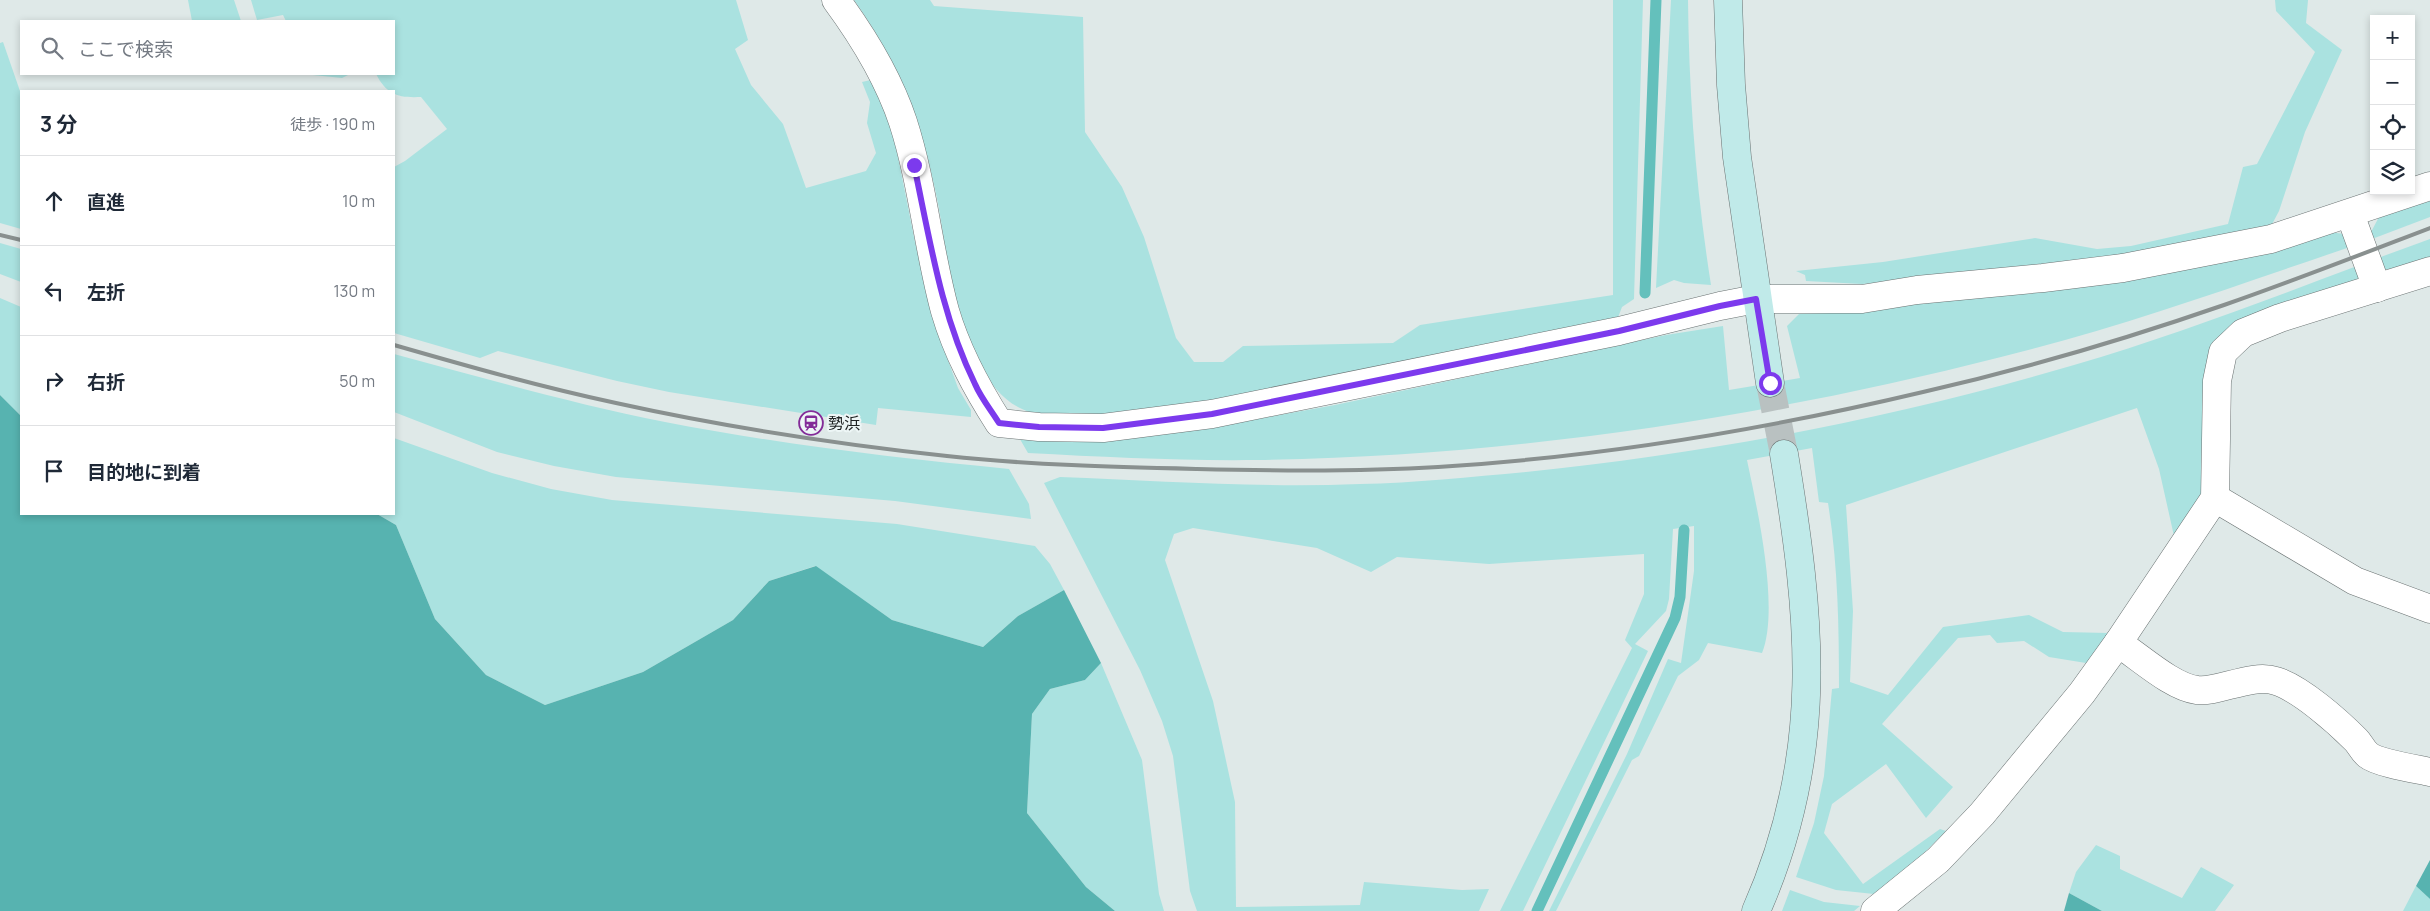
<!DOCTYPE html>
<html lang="ja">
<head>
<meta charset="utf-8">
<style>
	:root { --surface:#fff; --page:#f2f2f3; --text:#1f2937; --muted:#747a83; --line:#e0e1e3 }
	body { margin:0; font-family:Manrope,"Noto Sans JP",sans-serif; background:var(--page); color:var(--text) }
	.controls { position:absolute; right:15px; top:15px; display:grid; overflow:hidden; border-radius:0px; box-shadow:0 2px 8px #0003 }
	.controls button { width:45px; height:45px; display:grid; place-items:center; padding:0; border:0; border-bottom:1px solid var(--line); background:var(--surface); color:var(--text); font:25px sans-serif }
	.stop { position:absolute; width:15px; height:15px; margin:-11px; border:4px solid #7c3aed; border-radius:50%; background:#fff }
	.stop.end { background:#7c3aed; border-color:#fff; box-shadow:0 1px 5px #0008 }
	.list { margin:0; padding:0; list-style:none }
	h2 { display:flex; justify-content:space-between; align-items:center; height:65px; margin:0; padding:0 20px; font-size:21px }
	h2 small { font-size:16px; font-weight:400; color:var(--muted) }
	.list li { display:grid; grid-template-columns:32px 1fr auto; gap:15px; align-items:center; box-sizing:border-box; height:90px; padding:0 20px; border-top:1px solid var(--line) }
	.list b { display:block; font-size:19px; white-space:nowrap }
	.list em { font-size:16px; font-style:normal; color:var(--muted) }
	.icon { flex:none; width:28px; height:28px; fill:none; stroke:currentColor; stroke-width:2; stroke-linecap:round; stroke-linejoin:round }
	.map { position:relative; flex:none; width:2430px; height:911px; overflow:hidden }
	.search { position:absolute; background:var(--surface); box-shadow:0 2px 8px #0003; left:20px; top:20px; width:375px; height:55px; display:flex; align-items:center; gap:12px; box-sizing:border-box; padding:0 18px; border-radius:0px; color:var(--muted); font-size:19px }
	.panel { position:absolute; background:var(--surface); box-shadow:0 2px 8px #0003; left:20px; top:90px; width:375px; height:425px; border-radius:0px }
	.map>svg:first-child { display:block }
	.green { fill:#aae2e0 }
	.forest { fill:#57b3b0 }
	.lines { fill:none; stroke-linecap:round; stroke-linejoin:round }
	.stream { stroke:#64c0bc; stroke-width:11 }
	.secondary-tunnel { stroke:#b9c1c1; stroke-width:28; stroke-dasharray:28 14; stroke-linecap:butt }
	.street-casing { stroke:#6a7272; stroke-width:29 }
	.secondary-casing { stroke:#6a7272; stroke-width:29 }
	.street { stroke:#fff; stroke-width:28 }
	.secondary { stroke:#c0eae9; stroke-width:28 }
	.rail { stroke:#89908f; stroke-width:4 }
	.route { stroke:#7c3aed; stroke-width:6 }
	.labels { text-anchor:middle; stroke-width:4; stroke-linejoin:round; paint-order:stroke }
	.poi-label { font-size:16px; fill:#1f2323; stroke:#edf6f6; text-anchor:start }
</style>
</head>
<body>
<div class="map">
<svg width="2430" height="911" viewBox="0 0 2430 911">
	<rect width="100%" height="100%" fill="#dfe9e8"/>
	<g class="green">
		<path d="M 188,0 L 234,0 L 241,21 L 192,21 Z"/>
		<path d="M 251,0 L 736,0 L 748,40 L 735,49 L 751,85 L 783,124 L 806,188 L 866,171 L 876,153 L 867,123 L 870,102 L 862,82 L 875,79 L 892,127 L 915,242 L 934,321 L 958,388 L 971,410 L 971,417 L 878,408 L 876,425 L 669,392 L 617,381 L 498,351 L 480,358 L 394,333 L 394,167 L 405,161 L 447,129 L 421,97 C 398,98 387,95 376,74 L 394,74 L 394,21 L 286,21 L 283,15 L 257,20 Z"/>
		<path d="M 854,0 L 930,0 L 934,6 L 1083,17 L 1085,132 L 1122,187 L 1144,237 L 1176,338 L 1194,362 L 1223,362 L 1243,346 L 1393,343 L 1420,325 L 1613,295 L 1613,0 L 1643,0 L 1634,299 L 1622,307 L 1617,320 C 1532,337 1447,355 1362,372 C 1289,387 1217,403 1143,412 C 1107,417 1055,425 1022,409 C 986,393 969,344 958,309 C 946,270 944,228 935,189 C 921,121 895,57 854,0 Z"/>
		<path d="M 1671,0 L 1688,0 C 1689,96 1696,190 1711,285 L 1684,283 L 1674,280 L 1656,288 Z"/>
		<path d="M 2275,0 L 2308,0 L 2306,23 L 2342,50 L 2305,132 L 2279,211 L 2269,230 L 2121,258 L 1862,284 L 1806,281 L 1805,275 L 1796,271 L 1883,262 L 2035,238 L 2097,249 L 2131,246 L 2228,224 L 2243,167 L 2257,164 L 2315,52 L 2276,11 Z"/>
		<path d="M 3,42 L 21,94 L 21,229 L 0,223 L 0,43 Z"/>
		<path d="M 303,74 L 350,74 L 342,78 Z"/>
		<path d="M 2430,199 L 2430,217 L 2372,239 L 2371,232 L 2379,217 Z"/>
		<path d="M 2330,232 L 2344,234 L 2350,247 C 2235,286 2119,328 2001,357 C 1758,419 1509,456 1258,460 C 1182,461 1105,457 1028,453 L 1017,434 L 1209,428 L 1335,405 L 1666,335 L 1723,326 L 1729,390 L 1800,378 L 1787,326 L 1799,314 L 1861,312 Z"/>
		<path d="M 2430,239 L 2430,262 L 2407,271 L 2383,269 L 2378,258 Z"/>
		<path d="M 0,243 L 21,249 L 21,282 L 0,274 Z"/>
		<path d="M 2357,266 L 2360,276 L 2354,283 L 2235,324 L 2202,494 L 2174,536 L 2159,469 L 2137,408 L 1846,505 L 1853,611 L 1850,682 L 1888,695 L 1943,627 L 2029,615 L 2063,632 L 2109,633 L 2086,663 L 2049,657 L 2024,641 L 1997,643 L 1990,635 L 1958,638 L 1882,724 L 1953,787 L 1926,818 L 1886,764 L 1832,804 L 1824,833 L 1863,884 L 1940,829 L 1946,831 L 1924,853 L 1874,894 L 1836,890 L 1796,877 L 1814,823 L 1824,776 L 1832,689 L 1839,688 C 1839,626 1838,565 1828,503 L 1819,502 L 1812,448 L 1747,460 C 1757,508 1780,608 1762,653 L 1708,643 L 1699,660 L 1678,676 L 1639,756 L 1632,760 L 1556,911 L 1549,911 L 1627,754 L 1668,659 L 1681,663 L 1694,571 L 1694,526 L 1673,529 L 1669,599 L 1666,611 L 1635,644 L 1648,651 L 1523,911 L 1500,911 L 1632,648 L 1625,640 L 1644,594 L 1644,554 L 1489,564 L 1397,557 L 1371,572 L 1317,548 L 1193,528 L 1174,534 L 1165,560 L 1213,701 L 1235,802 L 1236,907 L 1360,905 L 1364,882 L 1462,890 L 1489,889 L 1479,911 L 1197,911 L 1190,891 L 1173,756 L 1162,721 L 1140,670 L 1044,483 L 1060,477 C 1160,481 1260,488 1360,484 C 1415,483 1470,477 1526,472 C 1712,453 1895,418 2074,365 C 2170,337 2264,301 2357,266 Z"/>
		<path d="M 0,298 L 21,307 L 21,416 L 0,395 Z"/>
		<path d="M 394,354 C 484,378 573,404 665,422 C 779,444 894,458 1009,469 L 1029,504 L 1031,519 L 895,501 L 616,477 L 554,466 L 497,452 L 394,412 Z"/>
		<path d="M 394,438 L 492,473 L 551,489 L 612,500 L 897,524 L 1035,546 L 1050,564 L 1064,590 L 1018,616 L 983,647 L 892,620 L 815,566 L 769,581 L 733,620 L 643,672 L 545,705 L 486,675 L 435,619 L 396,525 L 377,514 L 394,514 Z"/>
		<path d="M 1101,663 L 1142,760 L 1159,894 L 1164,911 L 1115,911 L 1086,887 L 1027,813 L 1032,714 L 1050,689 L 1085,680 Z"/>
		<path d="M 2096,845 L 2120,856 L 2120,869 L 2182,898 L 2201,867 L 2234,885 L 2215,911 L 2102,911 L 2069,893 L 2076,872 Z"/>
		<path d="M 2416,886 L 2430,899 L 2430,911 L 2403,911 Z"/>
		<path d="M 1790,890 L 1824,902 L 1860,906 L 1854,911 L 1782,911 Z"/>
	</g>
	<g class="forest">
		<path d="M 0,395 L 21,416 L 21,514 L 377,514 L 396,525 L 435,619 L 486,675 L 545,705 L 643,672 L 733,620 L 769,581 L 816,566 L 892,620 L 983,647 L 1018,616 L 1064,590 L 1101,663 L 1085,680 L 1050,689 L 1032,714 L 1027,813 L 1086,887 L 1115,911 L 0,911 Z"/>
		<path d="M 2430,860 L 2430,899 L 2416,886 Z"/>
		<path d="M 2069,893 L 2102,911 L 2064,911 Z"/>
	</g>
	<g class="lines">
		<g class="stream">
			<path d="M 1645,293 L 1656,0"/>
			<path d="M 1537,911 L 1675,618 L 1680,597 L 1684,530"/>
		</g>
		<path class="secondary-tunnel" d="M 1770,383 L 1784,454"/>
		<g class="street-casing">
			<g id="street">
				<path d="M 836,0 C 864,38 888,77 903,122 C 923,184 928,249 945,311 C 957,352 976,387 999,423 L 1039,427 L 1103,428 L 1212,414 L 1619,331 L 1720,306 L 1756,299 L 1862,299 L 1917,290 L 2043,278 L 2123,268 L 2271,239 L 2430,186"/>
				<path d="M 2350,214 L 2377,288"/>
				<path d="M 2215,498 L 2355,581 L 2430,609"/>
				<path d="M 2118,643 C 2140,657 2172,687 2197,690 C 2218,693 2251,673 2276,681 C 2301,689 2337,721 2356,740 C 2360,744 2363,751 2368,755 C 2378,763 2416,769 2430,772"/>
				<path d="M 1875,911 L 1938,860 L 1982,814 L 2082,693 L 2118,643 L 2215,498 L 2217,381 L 2223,352 L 2243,333 L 2280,318 L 2430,271"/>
			</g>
		</g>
		<g class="secondary-casing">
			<g id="secondary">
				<path d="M 1728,0 L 1731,85 L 1737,157 L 1770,383"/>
				<path d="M 1756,911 C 1826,753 1811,619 1784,454"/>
			</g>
		</g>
		<use href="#street" class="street"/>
		<use href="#secondary" class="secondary"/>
		<g class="rail">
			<path d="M 0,235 L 21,240"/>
			<path d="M 394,345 C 467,366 541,387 616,403 C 725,427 836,444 947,456 C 1030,465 1114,467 1197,469 C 1277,471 1358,472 1438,467 C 1598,457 1767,429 1923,392 C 2024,369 2126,339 2224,305 C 2293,281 2362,254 2430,228"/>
		</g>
	</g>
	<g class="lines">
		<path class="route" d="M 914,165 C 930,240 941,315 975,384 C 981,398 991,410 999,423 L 1039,427 L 1103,428 L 1212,414 L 1619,331 L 1720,306 L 1756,299 L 1770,383"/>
	</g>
	<defs>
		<g id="station-ring" transform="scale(1.25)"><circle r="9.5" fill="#edf6f6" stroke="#832b98" stroke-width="1.5"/><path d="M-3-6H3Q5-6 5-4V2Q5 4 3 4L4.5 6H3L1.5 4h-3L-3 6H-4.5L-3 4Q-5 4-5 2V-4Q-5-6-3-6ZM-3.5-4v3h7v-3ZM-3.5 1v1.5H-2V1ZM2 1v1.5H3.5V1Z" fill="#832b98"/></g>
	</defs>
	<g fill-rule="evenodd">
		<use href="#station-ring" x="811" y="423"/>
	</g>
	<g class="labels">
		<g class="poi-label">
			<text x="828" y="429">勢浜</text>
		</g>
	</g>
</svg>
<div class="controls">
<button>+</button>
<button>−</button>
<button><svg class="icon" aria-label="locate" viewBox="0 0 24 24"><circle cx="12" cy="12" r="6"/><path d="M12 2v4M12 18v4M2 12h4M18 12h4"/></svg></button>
<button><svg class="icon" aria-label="layers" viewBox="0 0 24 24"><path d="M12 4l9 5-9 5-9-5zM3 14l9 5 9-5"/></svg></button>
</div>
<div class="stop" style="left:1770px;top:383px"></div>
<div class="stop end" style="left:914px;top:165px"></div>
<div class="search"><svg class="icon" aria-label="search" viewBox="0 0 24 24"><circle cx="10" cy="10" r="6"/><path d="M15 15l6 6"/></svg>ここで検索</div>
<section class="panel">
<h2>3 分<small>徒歩 · 190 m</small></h2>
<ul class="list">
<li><svg class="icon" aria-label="ahead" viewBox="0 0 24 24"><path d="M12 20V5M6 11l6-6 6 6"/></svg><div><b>直進</b></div><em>10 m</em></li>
<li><svg class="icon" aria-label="left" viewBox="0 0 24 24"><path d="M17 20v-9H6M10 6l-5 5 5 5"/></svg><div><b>左折</b></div><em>130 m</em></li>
<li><svg class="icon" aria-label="right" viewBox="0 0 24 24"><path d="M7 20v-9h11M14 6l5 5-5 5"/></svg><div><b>右折</b></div><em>50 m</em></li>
<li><svg class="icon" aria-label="arrive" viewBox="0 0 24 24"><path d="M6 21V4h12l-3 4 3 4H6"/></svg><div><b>目的地に到着</b></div></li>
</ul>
</section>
</div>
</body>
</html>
